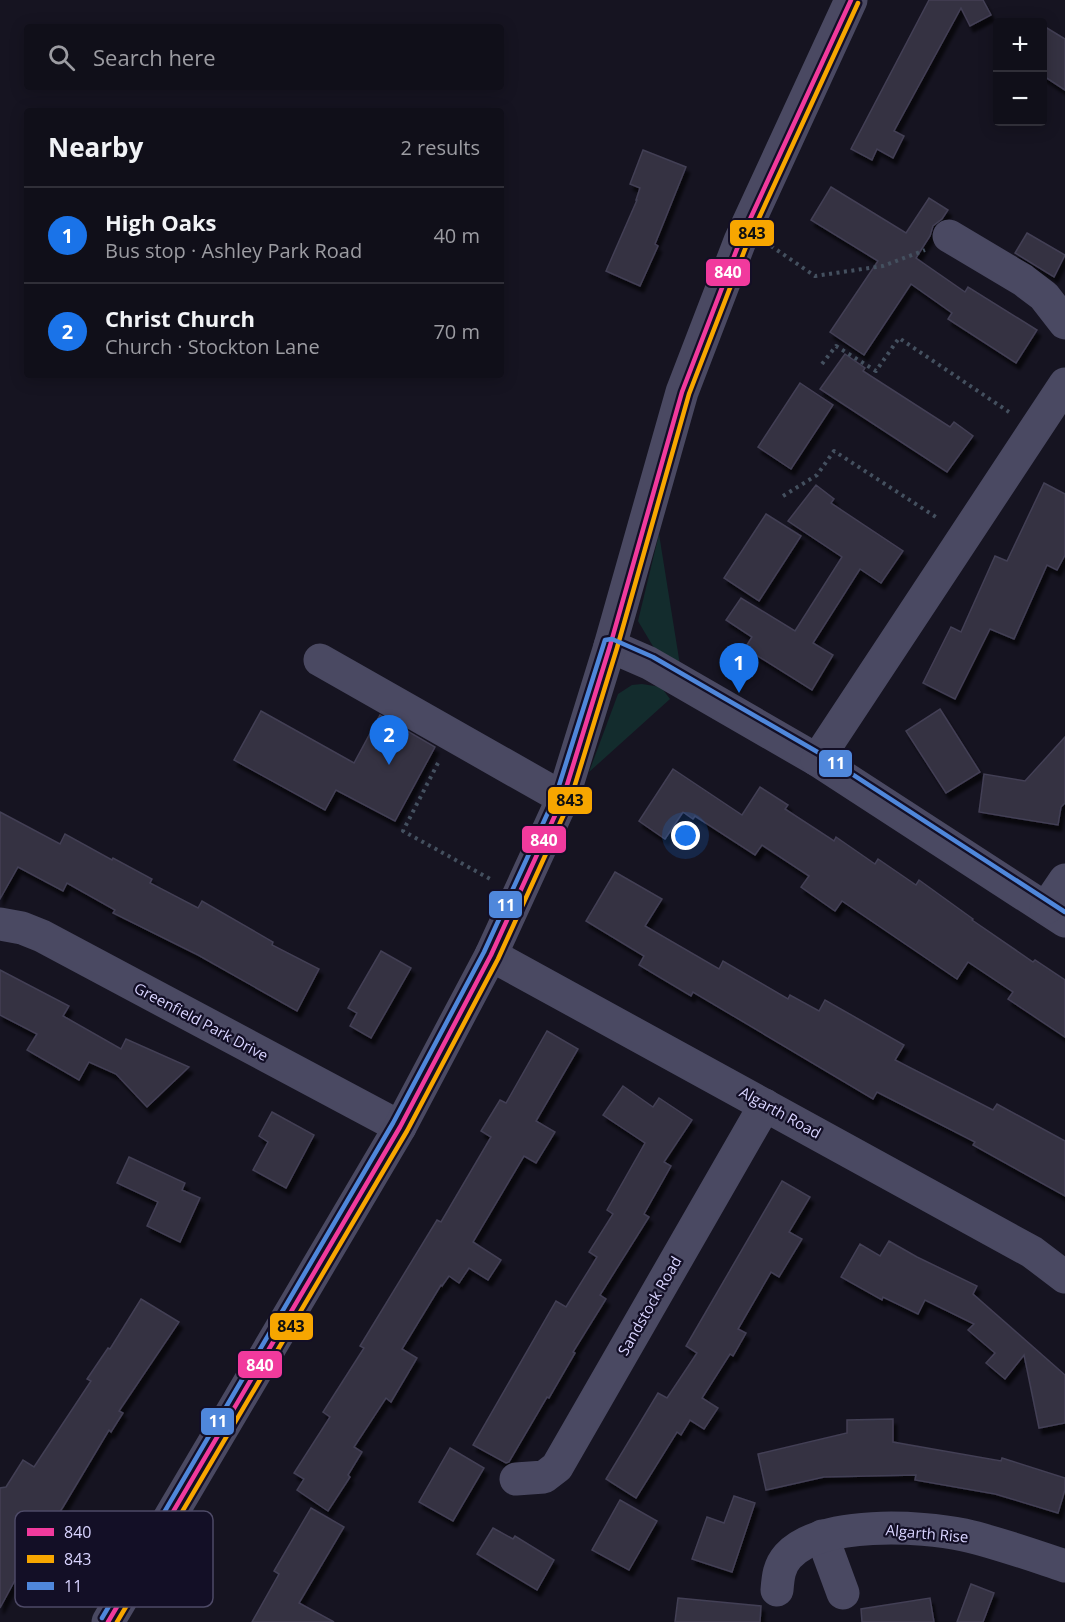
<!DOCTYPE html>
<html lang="en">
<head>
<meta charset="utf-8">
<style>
	:root { --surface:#100f19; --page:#1e1d26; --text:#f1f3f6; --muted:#9c9ca2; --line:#302f38; --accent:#1a73e8 }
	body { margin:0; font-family:"Open Sans",sans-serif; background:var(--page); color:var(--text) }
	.controls { position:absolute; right:18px; top:18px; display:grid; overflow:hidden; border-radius:6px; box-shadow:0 3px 15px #0003 }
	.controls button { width:54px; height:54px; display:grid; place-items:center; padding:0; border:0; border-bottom:2px solid var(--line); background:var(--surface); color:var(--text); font:30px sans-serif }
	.you { position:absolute; left:686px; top:836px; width:21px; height:21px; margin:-15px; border:4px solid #fff; border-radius:50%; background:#1a73e8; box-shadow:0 0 0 9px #1a73e833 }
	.badge { display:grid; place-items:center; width:39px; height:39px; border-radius:50%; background:var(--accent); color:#fff; font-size:20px; font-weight:700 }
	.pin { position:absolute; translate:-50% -50px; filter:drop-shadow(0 2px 3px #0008) }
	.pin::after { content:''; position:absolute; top:32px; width:21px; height:18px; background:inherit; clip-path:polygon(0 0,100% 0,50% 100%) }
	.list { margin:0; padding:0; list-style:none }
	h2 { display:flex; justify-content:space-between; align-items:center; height:78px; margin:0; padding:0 24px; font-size:26px }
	h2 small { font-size:20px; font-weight:400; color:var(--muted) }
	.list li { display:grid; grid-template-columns:39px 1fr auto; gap:18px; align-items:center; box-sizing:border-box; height:96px; padding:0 24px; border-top:2px solid var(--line) }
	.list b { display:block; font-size:22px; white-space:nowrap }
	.list p { margin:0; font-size:20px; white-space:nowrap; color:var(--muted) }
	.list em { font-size:20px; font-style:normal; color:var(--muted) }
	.icon { flex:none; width:33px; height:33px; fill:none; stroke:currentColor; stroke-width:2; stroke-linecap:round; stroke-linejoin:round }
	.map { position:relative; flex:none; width:1065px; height:1622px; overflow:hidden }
	.search { position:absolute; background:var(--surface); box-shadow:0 3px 15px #0003; left:24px; top:24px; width:480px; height:66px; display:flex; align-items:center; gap:15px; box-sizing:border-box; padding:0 21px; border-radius:6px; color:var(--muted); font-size:22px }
	.panel { position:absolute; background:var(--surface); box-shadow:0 3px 15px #0003; left:24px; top:108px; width:480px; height:270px; border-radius:6px }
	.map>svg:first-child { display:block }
	.green { fill:#132c2d }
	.building { fill:#343243; stroke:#433f54; stroke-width:1.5; filter:url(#shadow) }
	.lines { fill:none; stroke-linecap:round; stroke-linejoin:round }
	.path { stroke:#44505f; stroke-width:4; stroke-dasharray:3 4.5; stroke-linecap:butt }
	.minor { stroke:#4a4962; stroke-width:33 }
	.bus-1-casing { stroke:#130f26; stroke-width:9 }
	.bus-2-casing { stroke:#130f26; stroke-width:9 }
	.bus-3-casing { stroke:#130f26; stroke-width:9 }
	.bus-1 { stroke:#f13a9d; stroke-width:4.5 }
	.bus-2 { stroke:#f7a600; stroke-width:4.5 }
	.bus-3 { stroke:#4f87db; stroke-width:4.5 }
	.labels { text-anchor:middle; stroke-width:4.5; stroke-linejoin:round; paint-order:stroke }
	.street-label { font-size:15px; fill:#d9d4ff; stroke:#130f26 }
	.key { fill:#130f26; stroke:#4e4a67; stroke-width:1.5 }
	.key-label { font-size:16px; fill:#d9d4ff }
	.line-badge { stroke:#130f26; stroke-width:2 }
	.badge-label { font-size:16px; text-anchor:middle; font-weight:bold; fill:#fff }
	.pale-badge-label { font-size:16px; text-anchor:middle; font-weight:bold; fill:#111 }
</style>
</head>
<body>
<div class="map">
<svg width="1065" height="1622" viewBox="0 0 1065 1622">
	<defs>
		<filter id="shadow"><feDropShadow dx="3.5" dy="6" stdDeviation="1.5" flood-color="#0009"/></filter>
	</defs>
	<rect width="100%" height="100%" fill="#161421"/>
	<g class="green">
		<path d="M 659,534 L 680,665 L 654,648 L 638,621 Z"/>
		<path d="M 642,684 L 661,687 L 670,699 L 589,772 L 618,694 L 632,685 Z"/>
	</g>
	<g class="building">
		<path d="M 929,0 L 983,0 L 991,15 L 970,26 L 961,8 L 894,131 L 904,136 L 893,158 L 877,149 L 872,160 L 851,149 Z"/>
		<path d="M 1042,25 L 1065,39 L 1065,90 L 1042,75 Z"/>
		<path d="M 643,150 L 686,167 L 655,244 L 658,246 L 640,286 L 606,271 L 637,200 L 636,200 L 640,188 L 630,184 Z"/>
		<path d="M 831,187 L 906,233 L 929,198 L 948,210 L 942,219 L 933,226 L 930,236 L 916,258 L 965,292 L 968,287 L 1037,330 L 1016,363 L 948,319 L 952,313 L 911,284 L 864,355 L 830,332 L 878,261 L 811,220 Z"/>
		<path d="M 1027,233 L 1065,255 L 1054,277 L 1015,253 Z"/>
		<path d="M 845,354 L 865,368 L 863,371 L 950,427 L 954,422 L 973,436 L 947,472 L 820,389 Z"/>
		<path d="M 800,383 L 833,405 L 791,469 L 758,447 Z"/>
		<path d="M 1044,483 L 1065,494 L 1065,555 L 1057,570 L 1047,565 L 1014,639 L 990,629 L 955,699 L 923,683 L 951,627 L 961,632 L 995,556 L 1007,561 Z"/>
		<path d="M 816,485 L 834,499 L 831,503 L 903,551 L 881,583 L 860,569 L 813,643 L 833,655 L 812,690 L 745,648 L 752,637 L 726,620 L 741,598 L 795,631 L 842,557 L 788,521 Z"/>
		<path d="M 766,514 L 801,536 L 759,601 L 724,578 Z"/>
		<path d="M 940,709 L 980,772 L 946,793 L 906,731 Z"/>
		<path d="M 261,711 L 354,763 L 380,715 L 435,747 L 395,821 L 336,790 L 325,810 L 234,760 Z"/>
		<path d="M 1065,737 L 1065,803 L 1061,807 L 1058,825 L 979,812 L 984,774 L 1025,781 Z"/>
		<path d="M 673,769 L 742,815 L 760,787 L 788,805 L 785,809 L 834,841 L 836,837 L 875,864 L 878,859 L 916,885 L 919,880 L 973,919 L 972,920 L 1033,962 L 1035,960 L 1065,980 L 1065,1037 L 1008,999 L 1013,992 L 968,962 L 957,979 L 842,901 L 835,911 L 801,887 L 809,876 L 762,845 L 755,855 L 695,816 L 693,819 L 683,812 L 665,839 L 639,821 Z"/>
		<path d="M 0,812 L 60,844 L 65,834 L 112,860 L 113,858 L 152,879 L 150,883 L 198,908 L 202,901 L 273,942 L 272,945 L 319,969 L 297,1011 L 198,955 L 113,913 L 115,910 L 67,883 L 63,891 L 18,867 L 0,899 Z"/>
		<path d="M 615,872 L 662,899 L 645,926 L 719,969 L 723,961 L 788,999 L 790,995 L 819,1011 L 825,1000 L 904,1045 L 895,1060 L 993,1110 L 997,1104 L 1065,1141 L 1065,1196 L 973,1145 L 975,1142 L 877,1092 L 873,1099 L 693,992 L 691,996 L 639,965 L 644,956 L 586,921 Z"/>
		<path d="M 381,951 L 411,968 L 371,1038 L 350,1026 L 357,1013 L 348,1008 Z"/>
		<path d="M 0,970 L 69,1006 L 63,1016 L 121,1049 L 126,1039 L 189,1067 L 147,1107 L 116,1074 L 89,1062 L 79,1080 L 27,1050 L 37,1034 L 0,1015 Z"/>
		<path d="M 547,1031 L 578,1049 L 536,1121 L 555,1132 L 536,1163 L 524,1156 L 473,1242 L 501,1260 L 488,1280 L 469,1268 L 459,1283 L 449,1276 L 442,1286 L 441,1285 L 402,1349 L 417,1358 L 391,1402 L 386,1398 L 354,1447 L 362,1452 L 348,1475 L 350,1477 L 328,1511 L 297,1490 L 304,1479 L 294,1473 L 330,1417 L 323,1412 L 364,1348 L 360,1346 L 437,1220 L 441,1222 L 491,1137 L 481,1131 L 500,1100 L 506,1103 Z"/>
		<path d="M 623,1086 L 653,1107 L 659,1098 L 692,1120 L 664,1162 L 671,1166 L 644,1214 L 649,1217 L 600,1295 L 606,1299 L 573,1352 L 575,1353 L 549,1398 L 547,1397 L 509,1462 L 506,1463 L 473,1445 L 556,1301 L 566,1307 L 597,1257 L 589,1252 L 613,1214 L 607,1210 L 645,1143 L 603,1115 Z"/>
		<path d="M 272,1112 L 314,1135 L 286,1188 L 253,1170 L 268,1142 L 259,1136 Z"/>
		<path d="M 129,1157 L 185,1183 L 182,1190 L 200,1198 L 180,1242 L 147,1226 L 158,1202 L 117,1183 Z"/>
		<path d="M 782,1181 L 810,1197 L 789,1232 L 802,1239 L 779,1277 L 771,1272 L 738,1329 L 746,1333 L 733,1356 L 730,1354 L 702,1398 L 718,1408 L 704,1429 L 690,1420 L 681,1435 L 677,1432 L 636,1498 L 606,1479 L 658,1393 L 667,1398 L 697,1353 L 686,1346 Z"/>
		<path d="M 889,1241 L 917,1257 L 977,1286 L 973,1294 L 1065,1375 L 1065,1423 L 1039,1428 L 1024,1355 L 1005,1379 L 986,1363 L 995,1353 L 968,1330 L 974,1324 L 925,1300 L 918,1314 L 883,1297 L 882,1300 L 841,1277 L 860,1244 L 880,1256 Z"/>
		<path d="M 141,1299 L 179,1322 L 119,1411 L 123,1413 L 111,1432 L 109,1430 L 63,1507 L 37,1547 L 34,1545 L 0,1608 L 0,1488 L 6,1487 L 23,1460 L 34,1467 L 91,1381 L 87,1379 L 108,1348 L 110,1349 Z"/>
		<path d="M 893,1419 L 893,1442 L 1001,1461 L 1002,1458 L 1065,1478 L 1065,1490 L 1058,1513 L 995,1494 L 915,1480 L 916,1475 L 824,1477 L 766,1490 L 758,1454 L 847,1433 L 847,1420 Z"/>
		<path d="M 450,1448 L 484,1468 L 453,1521 L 419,1502 Z"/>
		<path d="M 734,1496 L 755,1503 L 732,1572 L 692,1559 L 707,1517 L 724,1523 Z"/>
		<path d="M 620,1500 L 657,1521 L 629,1570 L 592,1550 Z"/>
		<path d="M 311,1508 L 344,1527 L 299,1603 L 334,1622 L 252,1622 L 279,1574 L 274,1571 Z"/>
		<path d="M 493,1528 L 513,1539 L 515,1536 L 554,1560 L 537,1590 L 477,1554 Z"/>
		<path d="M 971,1584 L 994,1593 L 983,1622 L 957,1622 Z"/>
		<path d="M 678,1598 L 761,1606 L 760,1622 L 675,1622 Z"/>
		<path d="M 930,1598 L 934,1622 L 862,1622 L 861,1609 Z"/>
	</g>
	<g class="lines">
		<g class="path">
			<path d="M 771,246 L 815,276 L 883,266 L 925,250"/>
			<path d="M 822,364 L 836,346 L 876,371 L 899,338 L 1009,412"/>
			<path d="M 783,496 L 817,475 L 834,451 L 939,519"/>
			<path d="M 438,763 L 403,831 L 492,880"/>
		</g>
		<g class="minor">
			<path d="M 949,236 L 1023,280 L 1044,296 L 1065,323"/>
			<path d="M 610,646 L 649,663 L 817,760 L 1065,921"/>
			<path d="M 320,660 L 563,798"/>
			<path d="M 817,760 L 1065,384"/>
			<path d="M 1046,908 L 1065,880"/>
			<path d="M 0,924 L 22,928 L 42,936 L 400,1127"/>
			<path d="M 491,955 L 1032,1252 L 1065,1277"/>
			<path d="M 516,1479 L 544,1477 L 557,1467 L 765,1105"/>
			<path d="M 822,1536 L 843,1593"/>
			<path d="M 777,1590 C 778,1577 779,1566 788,1556 C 821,1520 921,1526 964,1535 C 999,1543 1032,1555 1065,1566"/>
			<path d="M 108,1622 L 400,1127 L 491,955 L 563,798 L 610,646 L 682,392 L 740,241 L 851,0"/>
		</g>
		<g class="bus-1-casing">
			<path id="bus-1" d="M 108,1622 L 400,1127 L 491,955 L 563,798 L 610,646 L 682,392 L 740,241 L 851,0"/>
		</g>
		<g class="bus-2-casing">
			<path id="bus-2" d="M 117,1622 L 407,1131 L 498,959 L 570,801 L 617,648 L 689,394 L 747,244 L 858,3"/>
		</g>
		<g class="bus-3-casing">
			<path id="bus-3" d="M 102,1618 L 393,1123 L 484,952 L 556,795 L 605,640 L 612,639 L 653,657 L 821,754 L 1065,912"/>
		</g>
		<use href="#bus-1" class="bus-1"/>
		<use href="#bus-2" class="bus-2"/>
		<use href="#bus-3" class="bus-3"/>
	</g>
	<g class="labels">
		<g class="street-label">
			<text transform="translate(201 1022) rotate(28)" y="5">Greenfield Park Drive</text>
			<text transform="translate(780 1113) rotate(29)" y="5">Algarth Road</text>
			<text transform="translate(650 1306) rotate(-60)" y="5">Sandstock Road</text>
			<text transform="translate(927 1534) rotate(5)" y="5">Algarth Rise</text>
		</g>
	</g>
	<rect x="15" y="1511" width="198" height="96" rx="9" class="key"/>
	<rect x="27" y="1528" width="27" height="8" fill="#f13a9d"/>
	<rect x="27" y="1555" width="27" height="8" fill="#f7a600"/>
	<rect x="27" y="1582" width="27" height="8" fill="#4f87db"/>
	<g class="key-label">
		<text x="64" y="1538">840</text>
		<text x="64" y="1565">843</text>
		<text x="64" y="1592">11</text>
	</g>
	<g class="line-badge">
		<rect x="729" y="219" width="46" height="28" rx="6" fill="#f7a600"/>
		<rect x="705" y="258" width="46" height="29" rx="6" fill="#f13a9d"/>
		<rect x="818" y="749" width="35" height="29" rx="6" fill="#4f87db"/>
		<rect x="547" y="786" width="46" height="29" rx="6" fill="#f7a600"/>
		<rect x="521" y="825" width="46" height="29" rx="6" fill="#f13a9d"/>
		<rect x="488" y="890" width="35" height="29" rx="6" fill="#4f87db"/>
		<rect x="269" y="1312" width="45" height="29" rx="6" fill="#f7a600"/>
		<rect x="237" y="1350" width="46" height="29" rx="6" fill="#f13a9d"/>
		<rect x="200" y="1407" width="35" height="29" rx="6" fill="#4f87db"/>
	</g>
	<g class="badge-label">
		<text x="728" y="278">840</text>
		<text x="836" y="769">11</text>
		<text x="544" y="846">840</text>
		<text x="506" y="911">11</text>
		<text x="260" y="1371">840</text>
		<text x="218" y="1427">11</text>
	</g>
	<g class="pale-badge-label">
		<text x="752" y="239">843</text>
		<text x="570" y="806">843</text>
		<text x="291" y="1332">843</text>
	</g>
</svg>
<div class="controls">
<button>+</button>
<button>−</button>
</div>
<div class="you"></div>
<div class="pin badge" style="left:739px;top:693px">1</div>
<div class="pin badge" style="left:389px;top:765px">2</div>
<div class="search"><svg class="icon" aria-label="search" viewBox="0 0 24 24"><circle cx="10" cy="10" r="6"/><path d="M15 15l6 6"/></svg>Search here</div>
<section class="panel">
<h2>Nearby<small>2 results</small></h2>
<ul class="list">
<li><span class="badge">1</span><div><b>High Oaks</b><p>Bus stop · Ashley Park Road</p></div><em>40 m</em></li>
<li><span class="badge">2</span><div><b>Christ Church</b><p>Church · Stockton Lane</p></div><em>70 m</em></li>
</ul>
</section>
</div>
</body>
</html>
